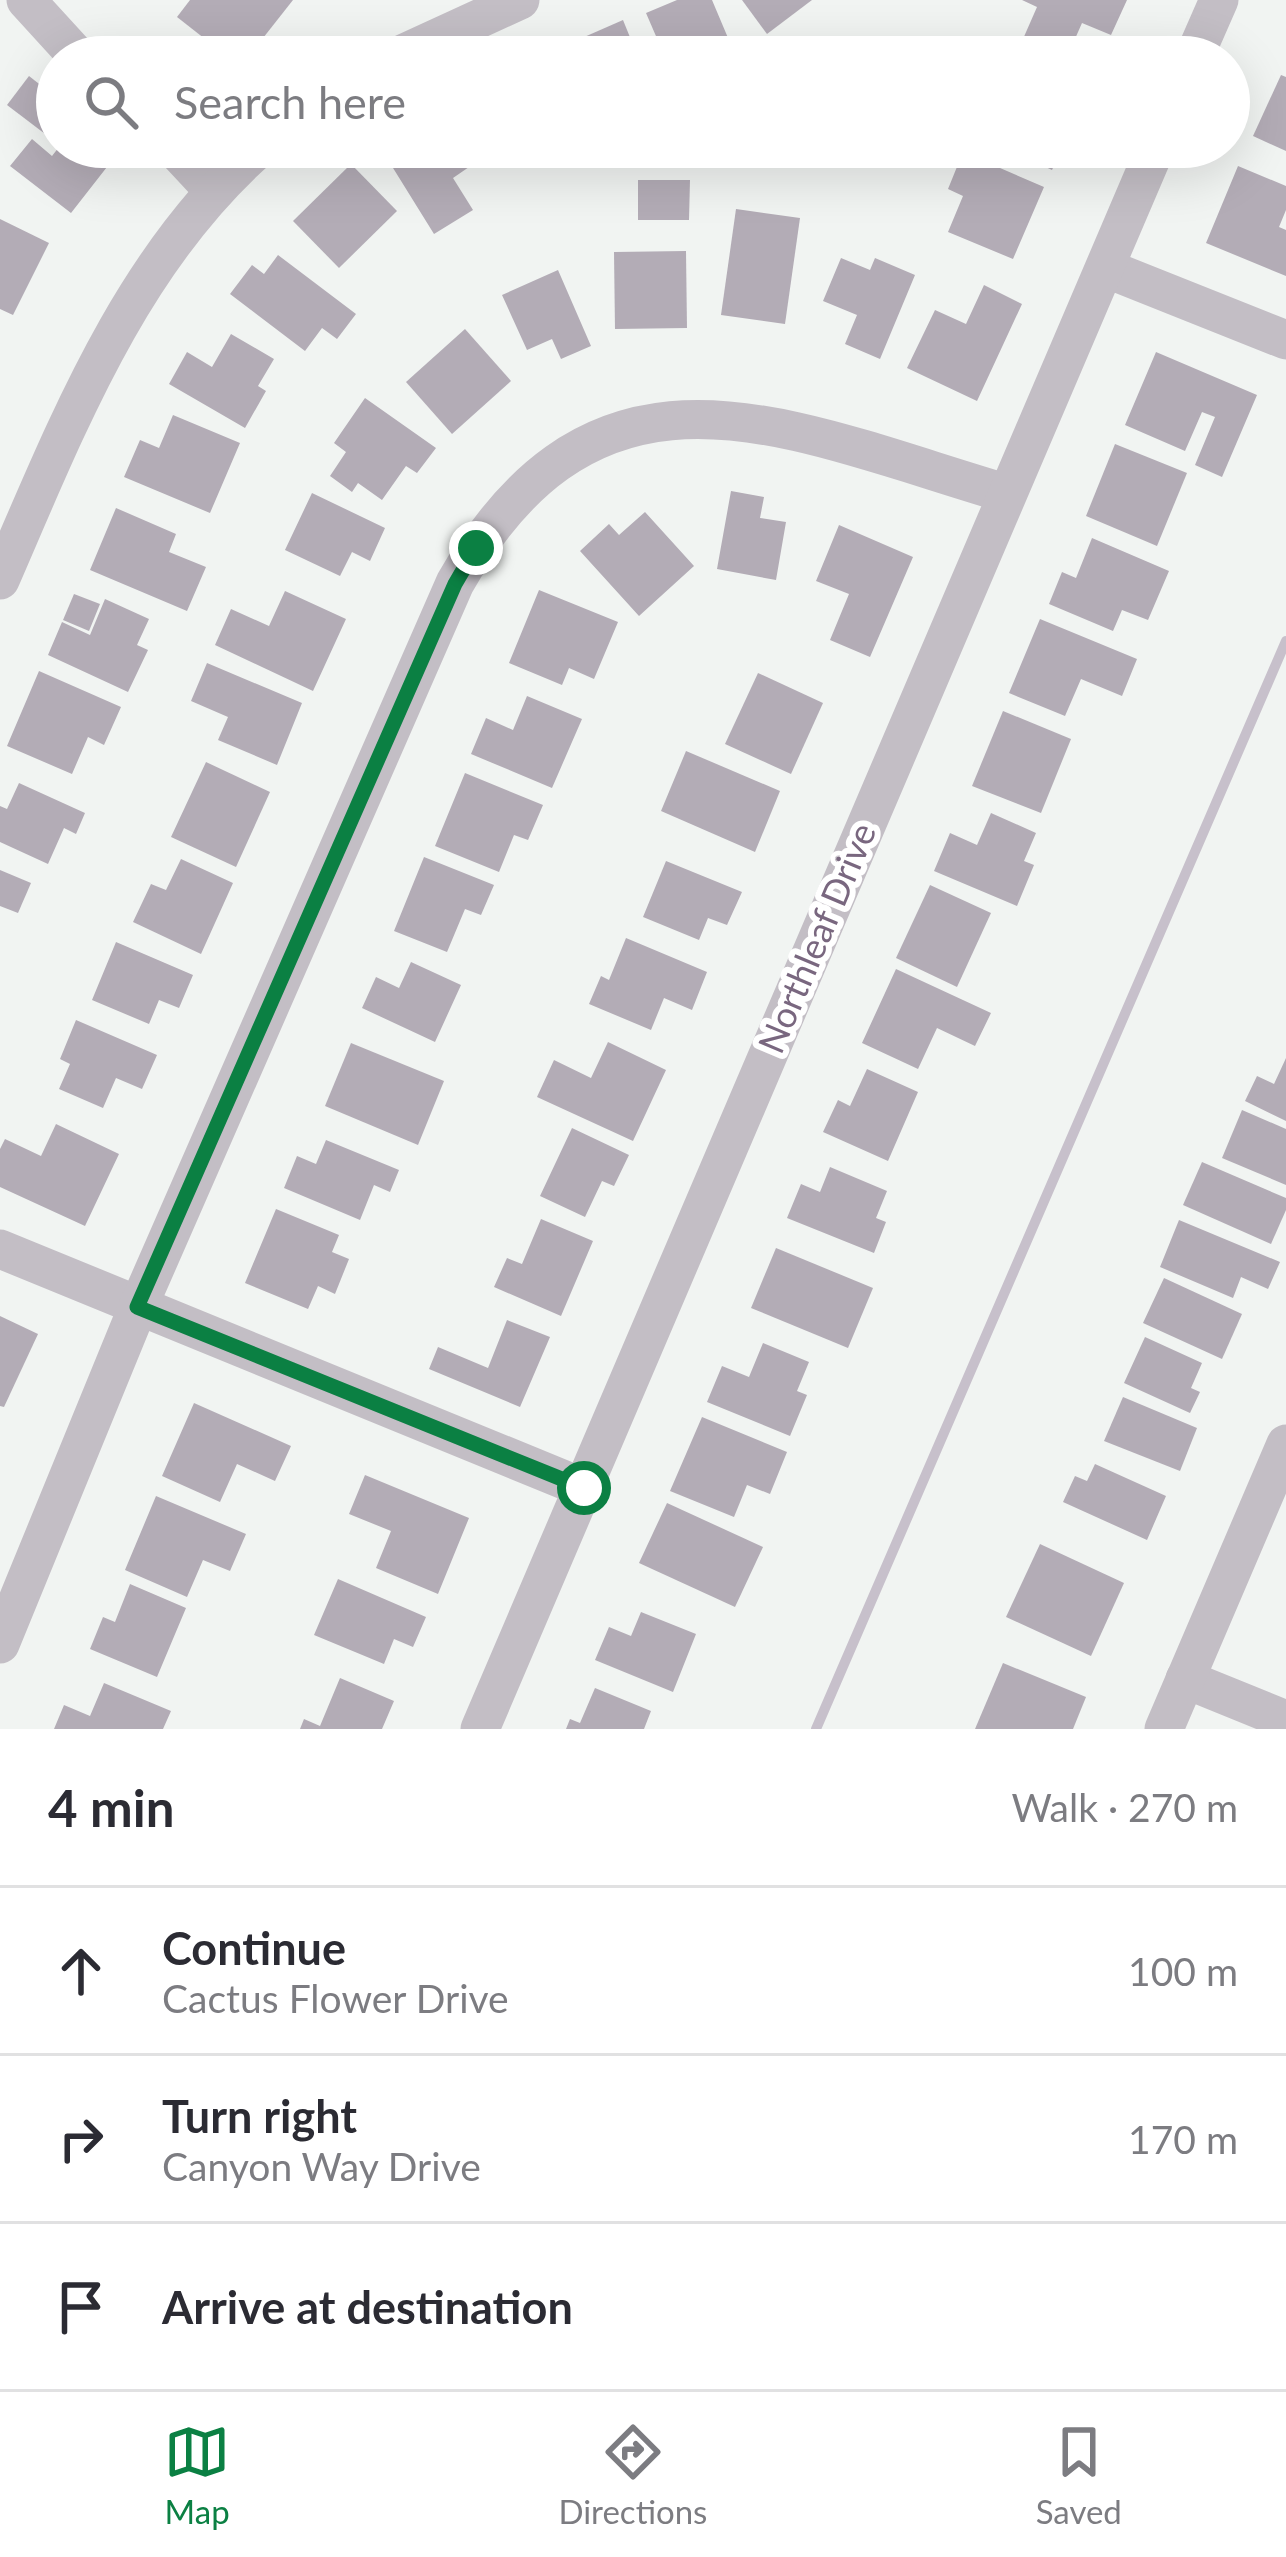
<!DOCTYPE html>
<html lang="en">
<head>
<meta charset="utf-8">
<style>
	:root { --surface:#fff; --page:#f2f2f3; --text:#2b2b33; --muted:#7c7c81; --line:#e1e1e2; --accent:#0b8043 }
	body { margin:0; font-family:Lato,sans-serif; background:var(--page); color:var(--text) }
	.stop { position:absolute; width:36px; height:36px; margin:-27px; border:9px solid #0b8043; border-radius:50%; background:#fff }
	.stop.end { background:#0b8043; border-color:#fff; box-shadow:0 3px 12px #0008 }
	.list { margin:0; padding:0; list-style:none }
	h2 { display:flex; justify-content:space-between; align-items:center; height:156px; margin:0; padding:0 48px; font-size:51px }
	h2 small { font-size:39px; font-weight:400; color:var(--muted) }
	.list li { display:grid; grid-template-columns:78px 1fr auto; gap:36px; align-items:center; box-sizing:border-box; height:168px; padding:0 48px; border-top:3px solid var(--line) }
	.list b { display:block; font-size:45px; white-space:nowrap }
	.list p { margin:0; font-size:39px; white-space:nowrap; color:var(--muted) }
	.list em { font-size:39px; font-style:normal; color:var(--muted) }
	.icon { flex:none; width:66px; height:66px; fill:none; stroke:currentColor; stroke-width:2; stroke-linecap:round; stroke-linejoin:round }
	.map { position:relative; flex:none; width:1286px; height:1729px; overflow:hidden }
	.search { position:absolute; background:var(--surface); box-shadow:0 12px 48px #0002; left:36px; right:36px; top:36px; height:132px; display:flex; align-items:center; gap:30px; box-sizing:border-box; padding:0 42px; border-radius:66px; color:var(--muted); font-size:45px }
	.sheet { height:660px; background:var(--surface) }
	nav { display:flex; justify-content:space-around; align-items:center; box-sizing:border-box; height:168px; border-top:3px solid var(--line); background:var(--surface); font-size:33px; color:var(--muted) }
	nav a { display:grid; justify-items:center; gap:6px }
	nav .on { color:var(--accent) }
	.map>svg:first-child { display:block }
	.lines { fill:none; stroke-linecap:round; stroke-linejoin:round }
	.stream { stroke:#c7c0cb; stroke-width:10 }
	.building { fill:#b3acb6 }
	.minor { stroke:#c3bec5; stroke-width:39 }
	.route { stroke:#0b8043; stroke-width:15 }
	.labels { text-anchor:middle; stroke-width:12; stroke-linejoin:round; paint-order:stroke }
	.street-label { font-size:36px; fill:#79677f; stroke:#fff }
</style>
</head>
<body>
<div class="map">
<svg width="1286" height="1729" viewBox="0 0 1286 1729">
	<rect width="100%" height="100%" fill="#f1f4f2"/>
	<g class="lines">
		<path class="stream" d="M 816,1729 L 1286,641"/>
	</g>
	<g class="building">
		<path d="M 190,0 L 293,0 L 248,57 L 228,57 L 177,17 Z"/>
		<path d="M 677,0 L 712,0 L 731,45 L 713,53 L 715,57 L 665,57 L 646,13 Z"/>
		<path d="M 742,0 L 812,0 L 767,34 Z"/>
		<path d="M 1022,0 L 1127,0 L 1111,35 L 1082,23 L 1067,57 L 1023,39 L 1037,7 Z"/>
		<path d="M 623,20 L 638,57 L 553,57 L 550,52 Z"/>
		<path d="M 1281,75 L 1286,77 L 1286,151 L 1253,136 Z"/>
		<path d="M 29,76 L 57,98 L 57,143 L 7,105 Z"/>
		<path d="M 32,139 L 52,156 L 59,147 L 100,147 L 114,158 L 71,213 L 10,166 Z"/>
		<path d="M 380,147 L 457,147 L 469,167 L 453,178 L 473,210 L 434,234 Z"/>
		<path d="M 1003,147 L 1062,147 L 1052,170 Z"/>
		<path d="M 963,152 L 1044,187 L 1013,259 L 948,232 L 963,196 L 948,189 Z"/>
		<path d="M 351,164 L 397,211 L 339,268 L 293,221 Z"/>
		<path d="M 1238,166 L 1286,186 L 1286,210 L 1279,227 L 1286,230 L 1286,276 L 1206,243 Z"/>
		<path d="M 638,180 L 690,180 L 689,220 L 638,220 Z"/>
		<path d="M 736,209 L 800,218 L 785,324 L 721,315 Z"/>
		<path d="M 0,219 L 49,243 L 13,315 L 0,309 Z"/>
		<path d="M 686,251 L 687,328 L 615,329 L 614,252 Z"/>
		<path d="M 278,255 L 356,314 L 337,339 L 322,328 L 305,351 L 230,294 L 252,265 L 264,274 Z"/>
		<path d="M 841,258 L 870,270 L 875,258 L 915,275 L 880,359 L 845,344 L 857,315 L 823,301 Z"/>
		<path d="M 558,270 L 591,346 L 561,359 L 552,339 L 527,350 L 502,295 Z"/>
		<path d="M 984,285 L 1022,304 L 977,401 L 907,368 L 935,310 L 966,324 Z"/>
		<path d="M 465,329 L 511,381 L 452,434 L 406,382 Z"/>
		<path d="M 231,334 L 274,359 L 258,386 L 266,391 L 245,428 L 169,384 L 187,352 L 212,367 Z"/>
		<path d="M 1156,352 L 1257,395 L 1222,477 L 1195,465 L 1215,417 L 1202,412 L 1185,451 L 1125,425 Z"/>
		<path d="M 365,398 L 436,448 L 417,473 L 406,466 L 382,500 L 358,483 L 352,492 L 330,476 L 346,452 L 334,443 Z"/>
		<path d="M 173,415 L 240,443 L 210,513 L 124,477 L 140,440 L 159,448 Z"/>
		<path d="M 1115,444 L 1187,473 L 1157,546 L 1086,516 Z"/>
		<path d="M 731,491 L 764,497 L 760,518 L 786,522 L 776,580 L 717,569 Z"/>
		<path d="M 312,493 L 385,528 L 370,561 L 352,552 L 340,576 L 285,550 Z"/>
		<path d="M 116,508 L 176,534 L 169,552 L 206,567 L 187,611 L 90,570 Z"/>
		<path d="M 645,512 L 694,566 L 639,616 L 580,551 L 609,524 L 619,535 Z"/>
		<path d="M 839,525 L 913,557 L 870,657 L 830,640 L 849,594 L 816,581 Z"/>
		<path d="M 1092,538 L 1169,571 L 1148,620 L 1122,610 L 1113,631 L 1049,604 L 1062,572 L 1076,578 Z"/>
		<path d="M 539,590 L 618,622 L 594,679 L 569,668 L 562,685 L 509,663 Z"/>
		<path d="M 285,591 L 346,619 L 313,691 L 215,645 L 231,609 L 269,626 Z"/>
		<path d="M 74,594 L 100,604 L 89,631 L 63,620 Z"/>
		<path d="M 105,599 L 149,619 L 137,645 L 148,650 L 128,692 L 48,655 L 62,622 L 90,635 Z"/>
		<path d="M 1040,619 L 1137,659 L 1122,696 L 1081,679 L 1065,716 L 1009,693 Z"/>
		<path d="M 207,663 L 302,703 L 277,765 L 218,740 L 228,717 L 191,701 Z"/>
		<path d="M 39,671 L 121,707 L 104,745 L 88,737 L 72,774 L 7,746 Z"/>
		<path d="M 758,673 L 823,703 L 791,774 L 725,744 Z"/>
		<path d="M 527,696 L 582,719 L 552,788 L 471,754 L 486,718 L 513,730 Z"/>
		<path d="M 1003,711 L 1071,739 L 1041,813 L 972,786 Z"/>
		<path d="M 686,751 L 780,791 L 755,852 L 661,811 Z"/>
		<path d="M 206,762 L 270,792 L 236,867 L 171,837 Z"/>
		<path d="M 465,773 L 543,805 L 528,840 L 514,835 L 499,872 L 435,846 Z"/>
		<path d="M 19,783 L 85,813 L 76,834 L 64,828 L 48,864 L 0,842 L 0,806 L 7,809 Z"/>
		<path d="M 991,813 L 1036,833 L 1024,861 L 1034,865 L 1017,906 L 934,871 L 950,833 L 977,845 Z"/>
		<path d="M 424,857 L 494,885 L 481,915 L 465,909 L 447,952 L 394,931 Z"/>
		<path d="M 181,859 L 233,883 L 201,954 L 133,922 L 151,884 L 166,890 Z"/>
		<path d="M 666,861 L 742,892 L 727,925 L 708,918 L 699,940 L 643,917 Z"/>
		<path d="M 0,870 L 31,883 L 18,913 L 0,906 Z"/>
		<path d="M 930,885 L 991,913 L 957,987 L 896,958 Z"/>
		<path d="M 626,938 L 707,972 L 692,1010 L 664,998 L 651,1030 L 589,1004 L 601,976 L 609,980 Z"/>
		<path d="M 116,942 L 193,975 L 179,1008 L 159,1000 L 149,1024 L 92,1000 Z"/>
		<path d="M 411,962 L 461,985 L 435,1042 L 362,1008 L 376,977 L 399,988 Z"/>
		<path d="M 896,969 L 991,1013 L 975,1046 L 937,1028 L 918,1069 L 862,1043 Z"/>
		<path d="M 76,1020 L 157,1055 L 142,1089 L 116,1078 L 103,1108 L 59,1089 L 70,1064 L 60,1059 Z"/>
		<path d="M 608,1042 L 666,1070 L 633,1141 L 537,1097 L 554,1060 L 591,1078 Z"/>
		<path d="M 351,1043 L 444,1081 L 418,1145 L 325,1106 Z"/>
		<path d="M 1286,1058 L 1286,1121 L 1245,1101 L 1257,1076 L 1274,1084 Z"/>
		<path d="M 867,1069 L 918,1092 L 888,1161 L 823,1132 L 838,1100 L 850,1106 Z"/>
		<path d="M 1242,1110 L 1286,1129 L 1286,1185 L 1222,1158 Z"/>
		<path d="M 56,1124 L 119,1154 L 85,1226 L 0,1187 L 0,1149 L 5,1139 L 41,1156 Z"/>
		<path d="M 572,1128 L 629,1155 L 614,1186 L 602,1181 L 585,1217 L 540,1196 Z"/>
		<path d="M 326,1140 L 399,1170 L 390,1192 L 374,1185 L 360,1220 L 284,1188 L 297,1156 L 316,1164 Z"/>
		<path d="M 1202,1162 L 1286,1198 L 1286,1210 L 1271,1244 L 1183,1205 Z"/>
		<path d="M 830,1167 L 887,1191 L 876,1218 L 886,1222 L 874,1253 L 787,1218 L 801,1184 L 820,1192 Z"/>
		<path d="M 276,1209 L 339,1235 L 332,1252 L 349,1259 L 335,1294 L 318,1286 L 308,1309 L 245,1283 Z"/>
		<path d="M 541,1219 L 593,1241 L 561,1316 L 494,1287 L 507,1258 L 522,1264 Z"/>
		<path d="M 1179,1220 L 1280,1262 L 1268,1289 L 1241,1277 L 1233,1298 L 1160,1267 Z"/>
		<path d="M 776,1248 L 873,1288 L 848,1348 L 751,1308 Z"/>
		<path d="M 1164,1278 L 1242,1314 L 1222,1359 L 1143,1323 Z"/>
		<path d="M 0,1316 L 38,1334 L 4,1407 L 0,1406 Z"/>
		<path d="M 507,1320 L 550,1337 L 520,1407 L 429,1369 L 438,1347 L 488,1368 Z"/>
		<path d="M 1145,1337 L 1202,1363 L 1191,1388 L 1200,1392 L 1190,1413 L 1124,1383 Z"/>
		<path d="M 763,1343 L 809,1362 L 797,1391 L 807,1395 L 790,1436 L 707,1402 L 722,1366 L 749,1377 Z"/>
		<path d="M 1123,1397 L 1197,1428 L 1180,1471 L 1104,1441 Z"/>
		<path d="M 194,1403 L 291,1446 L 275,1481 L 237,1464 L 220,1502 L 162,1476 Z"/>
		<path d="M 702,1417 L 787,1452 L 770,1494 L 747,1485 L 734,1517 L 670,1491 Z"/>
		<path d="M 1095,1464 L 1166,1496 L 1147,1540 L 1063,1502 L 1075,1476 L 1087,1481 Z"/>
		<path d="M 365,1475 L 469,1518 L 438,1594 L 376,1568 L 391,1531 L 349,1514 Z"/>
		<path d="M 156,1496 L 246,1534 L 230,1571 L 203,1560 L 187,1597 L 125,1570 Z"/>
		<path d="M 667,1503 L 763,1547 L 735,1607 L 639,1563 Z"/>
		<path d="M 1040,1544 L 1124,1583 L 1091,1656 L 1006,1617 Z"/>
		<path d="M 338,1579 L 426,1617 L 413,1647 L 394,1639 L 384,1664 L 314,1635 Z"/>
		<path d="M 130,1584 L 186,1608 L 157,1677 L 90,1649 L 103,1617 L 115,1622 Z"/>
		<path d="M 641,1612 L 696,1634 L 673,1692 L 595,1660 L 609,1627 L 631,1636 Z"/>
		<path d="M 1003,1663 L 1086,1697 L 1073,1729 L 975,1729 Z"/>
		<path d="M 340,1678 L 394,1701 L 382,1729 L 300,1729 L 304,1719 L 320,1726 Z"/>
		<path d="M 104,1683 L 171,1711 L 163,1729 L 54,1729 L 64,1705 L 90,1716 Z"/>
		<path d="M 595,1688 L 651,1711 L 644,1729 L 566,1729 L 570,1719 L 580,1723 Z"/>
	</g>
	<g class="lines">
		<g class="minor">
			<path d="M 26,0 L 78,57"/>
			<path d="M 396,57 L 520,0"/>
			<path d="M 1194,57 L 1219,0"/>
			<path d="M 173,147 L 214,191"/>
			<path d="M 1105,268 L 1286,340"/>
			<path d="M 0,580 C 67,426 130,261 260,147"/>
			<path d="M 0,1249 L 584,1488"/>
			<path d="M 0,1644 L 138,1307 L 455,583 C 598,332 785,428 1005,493"/>
			<path d="M 1185,1679 L 1286,1720"/>
			<path d="M 480,1729 L 1156,147"/>
			<path d="M 1164,1729 L 1286,1444"/>
		</g>
	</g>
	<g class="lines">
		<path class="route" d="M 476,548 L 455,584 L 137,1307 L 584,1488"/>
	</g>
	<g class="labels">
		<g class="street-label">
			<text transform="translate(817 938) rotate(-67)" y="13">Northleaf Drive</text>
		</g>
	</g>
</svg>
<div class="stop" style="left:584px;top:1488px"></div>
<div class="stop end" style="left:476px;top:548px"></div>
<div class="search"><svg class="icon" aria-label="search" viewBox="0 0 24 24"><circle cx="10" cy="10" r="6"/><path d="M15 15l6 6"/></svg>Search here</div>
</div>
<section class="sheet">
<h2>4 min<small>Walk · 270 m</small></h2>
<ul class="list">
<li><svg class="icon" aria-label="ahead" viewBox="0 0 24 24"><path d="M12 20V5M6 11l6-6 6 6"/></svg><div><b>Continue</b><p>Cactus Flower Drive</p></div><em>100 m</em></li>
<li><svg class="icon" aria-label="right" viewBox="0 0 24 24"><path d="M7 20v-9h11M14 6l5 5-5 5"/></svg><div><b>Turn right</b><p>Canyon Way Drive</p></div><em>170 m</em></li>
<li><svg class="icon" aria-label="arrive" viewBox="0 0 24 24"><path d="M6 21V4h12l-3 4 3 4H6"/></svg><div><b>Arrive at destination</b></div></li>
</ul>
</section>
<nav>
<a class="on"><svg class="icon" aria-label="map" viewBox="0 0 24 24"><path d="M3 6l6-2 6 2 6-2v14l-6 2-6-2-6 2zM9 4v14M15 6v14"/></svg>Map</a>
<a><svg class="icon" aria-label="directions" viewBox="0 0 24 24"><path d="M12 3l9 9-9 9-9-9zM9 14v-3h6M13 9l2 2-2 2"/></svg>Directions</a>
<a><svg class="icon" aria-label="saved" viewBox="0 0 24 24"><path d="M7 4h10v16l-5-4-5 4z"/></svg>Saved</a>
</nav>
</body>
</html>
